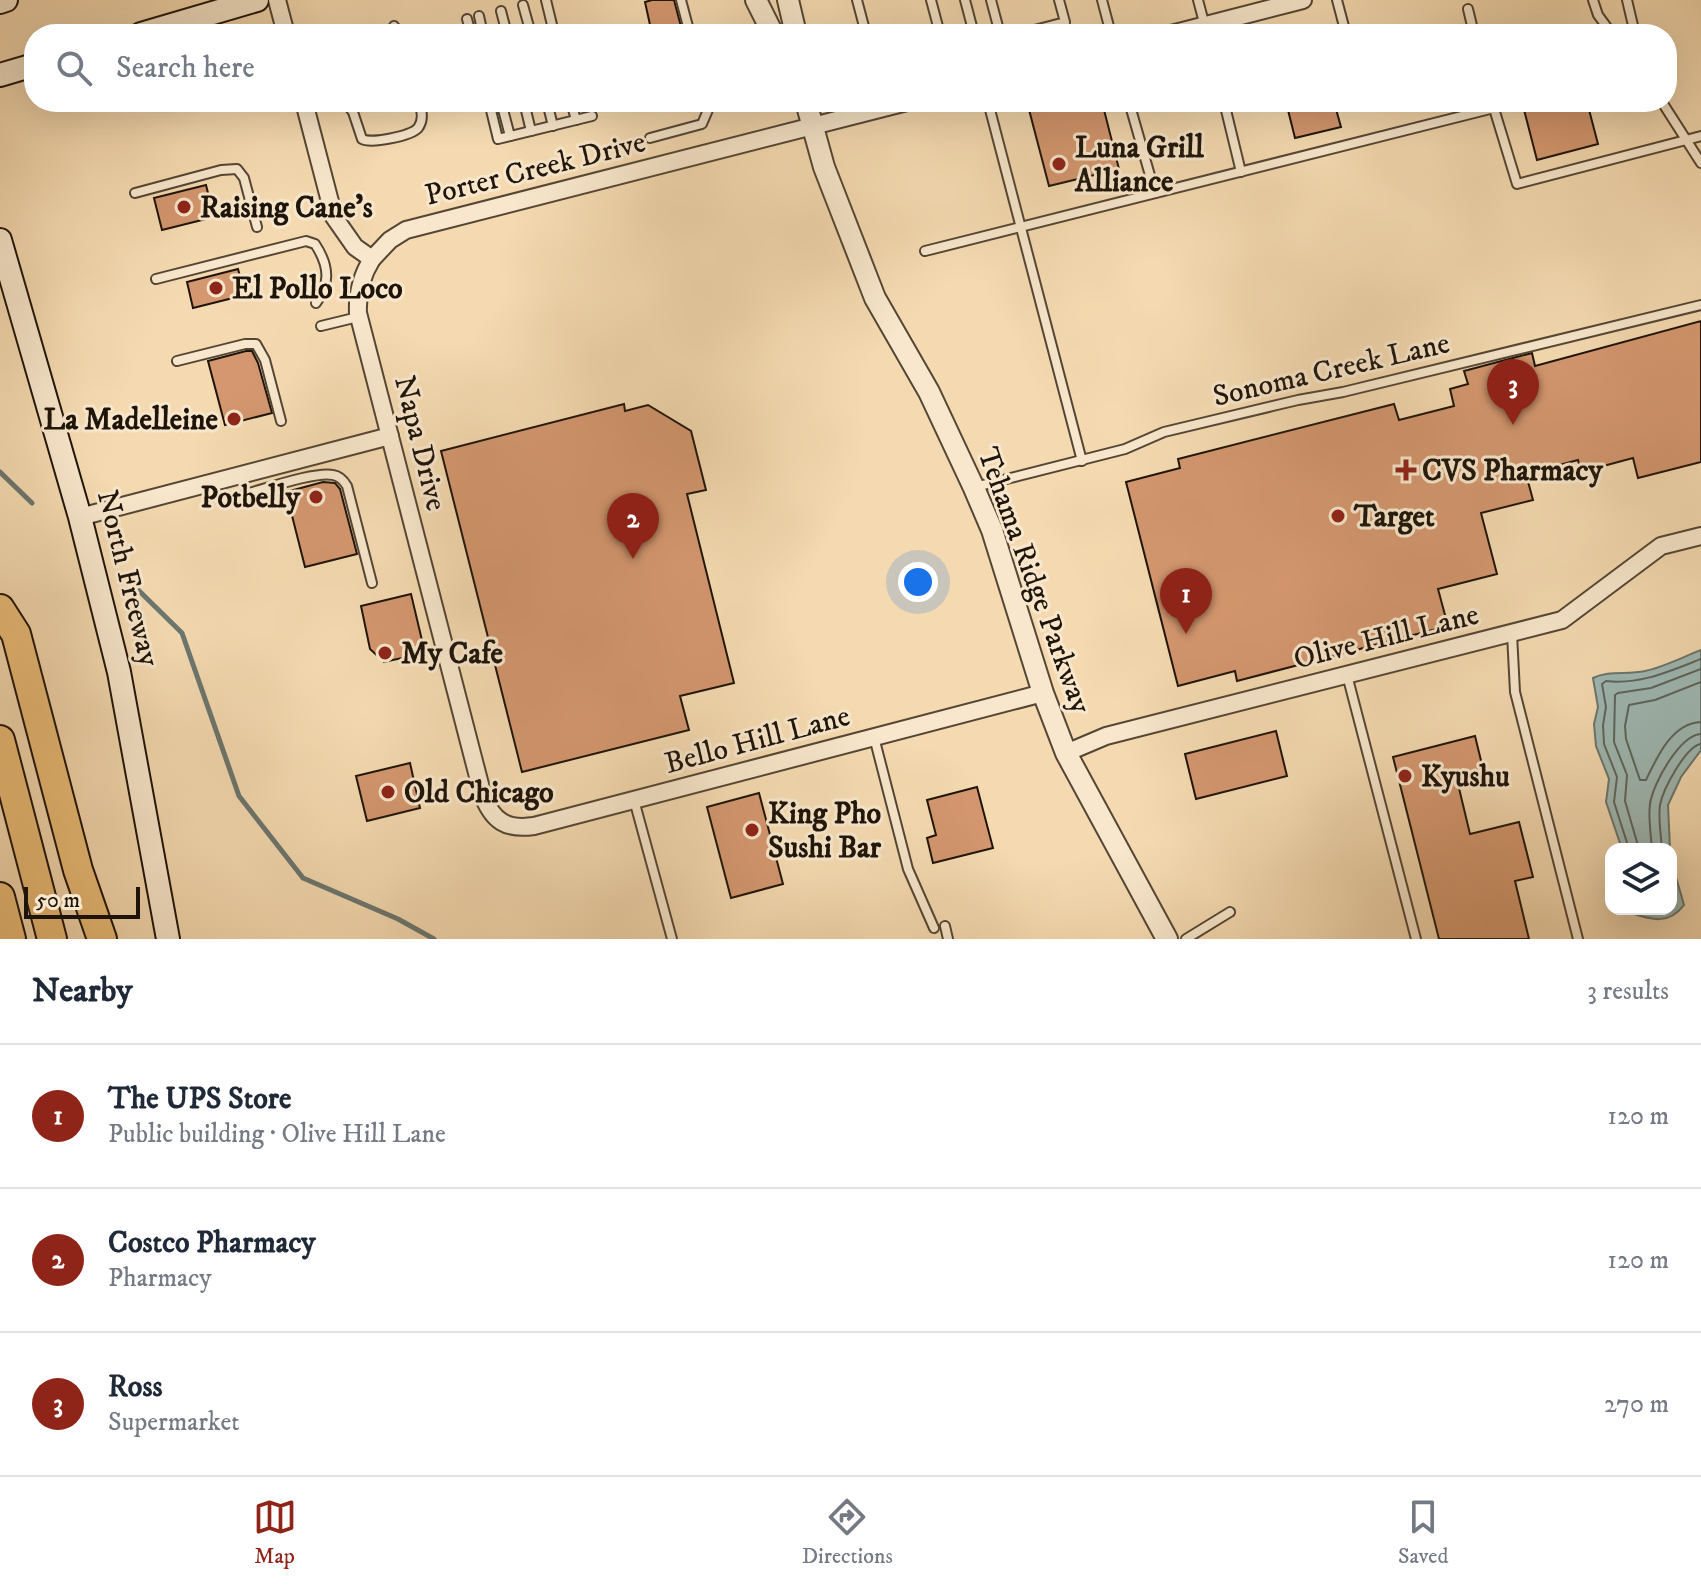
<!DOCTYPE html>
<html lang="en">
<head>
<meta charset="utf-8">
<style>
	:root { --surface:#fff; --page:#f6f6f7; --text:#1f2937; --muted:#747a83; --line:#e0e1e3; --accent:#8f2418 }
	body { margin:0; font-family:"IM FELL DW Pica",serif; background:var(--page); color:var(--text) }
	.controls { position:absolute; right:24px; bottom:24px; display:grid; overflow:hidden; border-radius:16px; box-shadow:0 8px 32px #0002 }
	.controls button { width:72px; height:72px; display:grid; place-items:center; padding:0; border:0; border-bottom:2px solid var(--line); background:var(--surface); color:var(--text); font:40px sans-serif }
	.scale { position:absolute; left:24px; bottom:20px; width:116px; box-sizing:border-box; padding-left:8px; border:4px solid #1e140a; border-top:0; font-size:22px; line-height:28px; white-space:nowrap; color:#1e140a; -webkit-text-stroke:6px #f8e7cc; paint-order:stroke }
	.you { position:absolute; left:918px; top:582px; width:28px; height:28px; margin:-20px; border:6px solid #fff; border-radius:50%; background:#1a73e8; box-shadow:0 0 0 12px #1a73e833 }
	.badge { display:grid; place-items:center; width:52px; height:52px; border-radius:50%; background:var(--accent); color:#fff; font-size:26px; font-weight:700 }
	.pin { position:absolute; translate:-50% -66px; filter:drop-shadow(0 2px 4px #0008) }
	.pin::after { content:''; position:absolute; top:42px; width:28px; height:24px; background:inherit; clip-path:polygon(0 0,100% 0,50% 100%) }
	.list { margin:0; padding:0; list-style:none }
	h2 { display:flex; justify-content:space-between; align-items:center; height:104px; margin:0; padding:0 32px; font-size:34px }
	h2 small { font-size:26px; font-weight:400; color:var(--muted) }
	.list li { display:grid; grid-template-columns:52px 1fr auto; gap:24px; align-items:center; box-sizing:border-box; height:144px; padding:0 32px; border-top:2px solid var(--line) }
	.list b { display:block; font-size:30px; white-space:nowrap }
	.list p { margin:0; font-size:26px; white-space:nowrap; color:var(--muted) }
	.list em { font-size:26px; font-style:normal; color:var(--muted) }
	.icon { flex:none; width:44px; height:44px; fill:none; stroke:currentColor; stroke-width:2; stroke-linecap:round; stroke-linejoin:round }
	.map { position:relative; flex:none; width:1701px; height:939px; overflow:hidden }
	.search { position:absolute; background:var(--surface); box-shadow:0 8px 32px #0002; left:24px; right:24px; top:24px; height:88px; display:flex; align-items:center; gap:20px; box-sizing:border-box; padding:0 28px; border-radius:32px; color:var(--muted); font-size:30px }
	.sheet { height:536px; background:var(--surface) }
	nav { display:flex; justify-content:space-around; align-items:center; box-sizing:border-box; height:112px; border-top:2px solid var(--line); background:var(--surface); font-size:22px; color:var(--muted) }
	nav a { display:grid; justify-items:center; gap:4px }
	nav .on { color:var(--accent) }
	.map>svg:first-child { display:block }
	.water { fill:#9fb9b4; stroke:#6b7770; stroke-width:2 }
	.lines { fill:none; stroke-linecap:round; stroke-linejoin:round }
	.shore { stroke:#5e665f; stroke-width:2 }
	.stream { stroke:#6b7770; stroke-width:5 }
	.building { fill:#d4976f; stroke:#1e140a; stroke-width:2 }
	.service-casing { stroke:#544634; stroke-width:12 }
	.minor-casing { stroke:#544634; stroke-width:20 }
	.tertiary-casing { stroke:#544634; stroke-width:24 }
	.secondary-casing { stroke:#1e140a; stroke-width:26 }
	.motorway-casing { stroke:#1e140a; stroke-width:32 }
	.service { stroke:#f8e7cc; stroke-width:8 }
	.minor { stroke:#f8e7cc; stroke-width:16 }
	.tertiary { stroke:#f8e7cc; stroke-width:20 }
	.secondary { stroke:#f8e7cc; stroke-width:22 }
	.motorway { stroke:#eabd78; stroke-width:28 }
	.poi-dot { fill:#8f2418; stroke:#f8e7cc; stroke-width:3 }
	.labels { text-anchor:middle; stroke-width:6; stroke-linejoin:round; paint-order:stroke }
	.poi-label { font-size:30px; font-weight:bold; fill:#1e140a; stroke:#f8e7cc; text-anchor:start }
	.street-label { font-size:30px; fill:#1e140a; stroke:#f8e7cc }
</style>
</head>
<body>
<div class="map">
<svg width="1701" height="939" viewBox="0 0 1701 939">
	<rect width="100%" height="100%" fill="#f5dab1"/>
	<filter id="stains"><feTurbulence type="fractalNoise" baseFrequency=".0025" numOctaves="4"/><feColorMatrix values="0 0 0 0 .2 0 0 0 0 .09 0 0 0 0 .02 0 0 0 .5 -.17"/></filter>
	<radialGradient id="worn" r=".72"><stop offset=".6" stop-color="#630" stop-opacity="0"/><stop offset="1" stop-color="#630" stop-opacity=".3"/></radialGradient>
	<g class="water">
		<path d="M 1701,650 L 1701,750 L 1681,777 L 1668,805 L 1670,849 L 1622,849 L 1606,802 L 1609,779 L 1596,746 L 1594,724 L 1598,707 L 1593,678 C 1609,670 1627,675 1645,671 C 1664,667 1683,657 1701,650 Z"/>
		<path d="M 1671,860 L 1684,905 C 1669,925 1652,920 1631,913 L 1630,909 L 1671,909 Z"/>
	</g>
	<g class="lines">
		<g class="shore">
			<path d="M 1701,682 L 1655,700 L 1629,705 L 1625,726 L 1626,739 L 1640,780 L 1646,780 C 1657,757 1672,723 1701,722"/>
			<path d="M 1629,849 L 1614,802 L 1617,777 L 1604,744 L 1603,725 L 1606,707 L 1602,684 L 1606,681 C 1640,685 1670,671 1701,659"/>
			<path d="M 1639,849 L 1625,801 L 1627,775 L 1614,742 L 1615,695 L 1618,693 L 1651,688 L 1701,669"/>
			<path d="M 1652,849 C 1651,835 1648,818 1650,804 C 1653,783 1680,735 1701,734"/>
			<path d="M 1662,849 C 1661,835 1658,818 1660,805 C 1663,789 1686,746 1701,744"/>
		</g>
		<g class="stream">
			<path d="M 0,472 L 32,503"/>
			<path d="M 127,579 L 182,633 L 239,796 L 303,878 L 398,919 L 434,939"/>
		</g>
	</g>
	<g class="building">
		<path d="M 652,0 L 674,0 L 683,34 L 652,34 L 645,2 Z"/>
		<path d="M 1027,102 L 1102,102 L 1119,169 L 1049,186 Z"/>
		<path d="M 1286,102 L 1334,102 L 1341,127 L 1295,138 Z"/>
		<path d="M 1522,102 L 1587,102 L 1598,144 L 1537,160 Z"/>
		<path d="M 206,185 L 214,217 L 162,230 L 154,198 Z"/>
		<path d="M 238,269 L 245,295 L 193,308 L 187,282 Z"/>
		<path d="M 1701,321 L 1701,462 L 1638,478 L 1633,458 L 1581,472 L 1578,460 L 1526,474 L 1533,500 L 1481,513 L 1497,574 L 1438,589 L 1448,626 L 1237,681 L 1235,671 L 1178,686 L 1126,482 L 1180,468 L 1178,459 L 1394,404 L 1399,420 L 1454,406 L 1450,389 L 1468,384 L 1464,371 L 1532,353 L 1535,366 Z"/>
		<path d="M 246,351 L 252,351 L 258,363 L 272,413 L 225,425 L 208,361 Z"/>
		<path d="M 624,404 L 625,411 L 648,405 L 691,431 L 706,490 L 687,494 L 734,683 L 680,696 L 689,730 L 522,772 L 441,451 Z"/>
		<path d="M 323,482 L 335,483 L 340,489 L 357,554 L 305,567 L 286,492 Z"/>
		<path d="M 411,594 L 425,653 L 384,662 L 370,649 L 361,606 Z"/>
		<path d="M 1276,731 L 1287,776 L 1196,799 L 1185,754 Z"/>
		<path d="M 1475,736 L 1485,777 L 1458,784 L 1470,834 L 1519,822 L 1533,877 L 1515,881 L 1529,939 L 1439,939 L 1393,757 Z"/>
		<path d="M 410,763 L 420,808 L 367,821 L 356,776 Z"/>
		<path d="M 977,787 L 993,848 L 933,863 L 927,838 L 936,835 L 927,800 Z"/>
		<path d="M 759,793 L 783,884 L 731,898 L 707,807 Z"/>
	</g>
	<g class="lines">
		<g class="service-casing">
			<g id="service">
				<path d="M 546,0 L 553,29"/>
				<path d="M 681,0 L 690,34"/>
				<path d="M 857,0 L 866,34"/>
				<path d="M 931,0 L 940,34"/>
				<path d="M 965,0 L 974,34"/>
				<path d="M 991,0 L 1000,34"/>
				<path d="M 1102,0 L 1111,34"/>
				<path d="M 1198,0 L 1207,34"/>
				<path d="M 1337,0 L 1346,34"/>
				<path d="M 1593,0 L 1598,15 L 1612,34"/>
				<path d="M 1627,0 L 1635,34"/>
				<path d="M 523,5 L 531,34"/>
				<path d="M 1468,9 L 1474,34"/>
				<path d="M 501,11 L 507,34"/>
				<path d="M 479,16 L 483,34"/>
				<path d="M 467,19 L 471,34"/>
				<path d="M 394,26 L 400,34"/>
				<path d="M 1019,34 L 1065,22 L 1059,0"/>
				<path d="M 489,102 L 498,139 L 592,116"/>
				<path d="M 501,102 L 510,136"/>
				<path d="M 524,102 L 531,131"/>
				<path d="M 547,102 L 553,126"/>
				<path d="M 571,102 L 576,120"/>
				<path d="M 988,102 L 1082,461"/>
				<path d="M 1129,102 L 1155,193"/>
				<path d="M 1224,102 L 1241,172"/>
				<path d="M 1492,102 L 1517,184 L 1701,136"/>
				<path d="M 1662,102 L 1701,163"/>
				<path d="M 346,103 L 353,112 L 362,139 C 371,144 411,136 418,128 C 424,120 422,110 419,102"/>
				<path d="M 650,138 L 702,124 L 708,110 L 706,102"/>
				<path d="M 135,193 L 221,170 L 237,169 L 244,178 L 257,227"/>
				<path d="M 925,251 L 1494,108"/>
				<path d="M 156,279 L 306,241 L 315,244 C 329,265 331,284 316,303"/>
				<path d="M 321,326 L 358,317"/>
				<path d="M 177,361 L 245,344 L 256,344 L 265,360 L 281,421"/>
				<path d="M 975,487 L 1125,449 L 1164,432 L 1298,400 L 1343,392 L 1701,305"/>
				<path d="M 245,494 C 265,489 316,471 333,475 C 340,476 344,481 347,486 L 372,583"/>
				<path d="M 1512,634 L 1515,692 L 1578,939"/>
				<path d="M 1347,675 L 1416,939"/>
				<path d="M 874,737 L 908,869 L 934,928"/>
				<path d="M 634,800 L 672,939"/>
				<path d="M 945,926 L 948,939"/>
				<path d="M 1186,939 L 1230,912"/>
			</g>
		</g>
		<g class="minor-casing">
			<g id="minor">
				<path d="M 277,0 L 286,34"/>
				<path d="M 1171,34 L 1303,0"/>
				<path d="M 304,102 L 334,217 L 355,247 L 372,259 C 362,275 357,293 358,313 L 483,796 C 493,821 506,830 534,826 L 1043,693"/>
				<path d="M 372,259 L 390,240 L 406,230 L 907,102"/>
				<path d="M 80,517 L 390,436"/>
				<path d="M 1066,753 L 1106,736 L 1562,620 L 1661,546 L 1701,536"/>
			</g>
		</g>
		<g class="tertiary-casing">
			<g id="tertiary">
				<path d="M 756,0 L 773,34"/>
				<path d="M 788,0 L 796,34"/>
				<path d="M 806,102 L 824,167 L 875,298 L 929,392 L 974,488 L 992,530 L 1043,693 L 1066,753 L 1167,939"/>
			</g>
		</g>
		<g class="secondary-casing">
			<g id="secondary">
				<path d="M 0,2 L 6,0"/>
				<path d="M 141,34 L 257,0"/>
				<path d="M 0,75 L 34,65"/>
				<path d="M 0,240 L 80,517 L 119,672 L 168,939"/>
			</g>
		</g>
		<g class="motorway-casing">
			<g id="motorway">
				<path d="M 0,609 L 16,634 L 78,870 L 102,939"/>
				<path d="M 0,740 L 52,939"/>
				<path d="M 0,897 L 11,939"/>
			</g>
		</g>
		<use href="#service" class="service"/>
		<use href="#minor" class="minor"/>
		<use href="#tertiary" class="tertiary"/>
		<use href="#secondary" class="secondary"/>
		<use href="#motorway" class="motorway"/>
	</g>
	<g class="poi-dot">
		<circle cx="1059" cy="164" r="8"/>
		<circle cx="184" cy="207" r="8"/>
		<circle cx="216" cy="288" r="8"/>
		<circle cx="234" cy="419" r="8"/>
		<path d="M1402 458h8v8h8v8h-8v8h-8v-8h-8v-8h8z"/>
		<circle cx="316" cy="497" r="8"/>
		<circle cx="1338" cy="516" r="8"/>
		<circle cx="385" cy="653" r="8"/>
		<circle cx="1405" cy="776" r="8"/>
		<circle cx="388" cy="792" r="8"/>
		<circle cx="752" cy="830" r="8"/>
	</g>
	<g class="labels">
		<g class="poi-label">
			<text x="1075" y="157">Luna Grill<tspan x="1075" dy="34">Alliance</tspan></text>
			<text x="200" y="217">Raising Cane's</text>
			<text x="232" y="298">El Pollo Loco</text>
			<text x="218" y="429" text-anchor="end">La Madelleine</text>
			<text x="1422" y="480">CVS Pharmacy</text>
			<text x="300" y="507" text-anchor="end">Potbelly</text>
			<text x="1354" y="526">Target</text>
			<text x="401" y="663">My Cafe</text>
			<text x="1421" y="786">Kyushu</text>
			<text x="404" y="802">Old Chicago</text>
			<text x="768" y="823">King Pho<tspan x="768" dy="34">Sushi Bar</tspan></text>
		</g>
		<g class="street-label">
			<text transform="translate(535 168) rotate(-14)" y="10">Porter Creek Drive</text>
			<text transform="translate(1331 369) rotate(-13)" y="10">Sonoma Creek Lane</text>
			<text transform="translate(421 443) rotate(76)" y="10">Napa Drive</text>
			<text transform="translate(129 578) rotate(76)" y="10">North Freeway</text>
			<text transform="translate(1035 580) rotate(70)" y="10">Tehama Ridge Parkway</text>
			<text transform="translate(1386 636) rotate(-14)" y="10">Olive Hill Lane</text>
			<text transform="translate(757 739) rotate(-15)" y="10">Bello Hill Lane</text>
		</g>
	</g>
	<rect width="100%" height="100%" filter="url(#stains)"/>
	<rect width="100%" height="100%" fill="url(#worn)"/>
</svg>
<div class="controls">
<button><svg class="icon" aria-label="layers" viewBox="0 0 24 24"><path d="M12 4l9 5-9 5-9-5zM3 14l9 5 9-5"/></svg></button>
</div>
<div class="scale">50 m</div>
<div class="you"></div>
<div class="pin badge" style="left:1186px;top:634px">1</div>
<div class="pin badge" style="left:633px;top:559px">2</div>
<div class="pin badge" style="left:1513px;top:425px">3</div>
<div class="search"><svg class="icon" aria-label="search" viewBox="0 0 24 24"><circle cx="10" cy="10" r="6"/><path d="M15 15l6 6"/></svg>Search here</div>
</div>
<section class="sheet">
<h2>Nearby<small>3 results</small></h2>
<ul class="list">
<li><span class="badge">1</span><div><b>The UPS Store</b><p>Public building · Olive Hill Lane</p></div><em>120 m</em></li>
<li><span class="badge">2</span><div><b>Costco Pharmacy</b><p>Pharmacy</p></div><em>120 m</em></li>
<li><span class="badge">3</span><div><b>Ross</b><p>Supermarket</p></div><em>270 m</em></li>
</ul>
</section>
<nav>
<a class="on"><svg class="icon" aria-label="map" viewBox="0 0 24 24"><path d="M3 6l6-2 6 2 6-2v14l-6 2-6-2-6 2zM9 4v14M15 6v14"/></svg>Map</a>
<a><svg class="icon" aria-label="directions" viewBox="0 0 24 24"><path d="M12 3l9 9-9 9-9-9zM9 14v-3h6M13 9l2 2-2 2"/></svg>Directions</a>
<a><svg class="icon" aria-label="saved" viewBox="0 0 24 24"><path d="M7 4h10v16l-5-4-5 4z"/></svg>Saved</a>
</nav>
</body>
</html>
